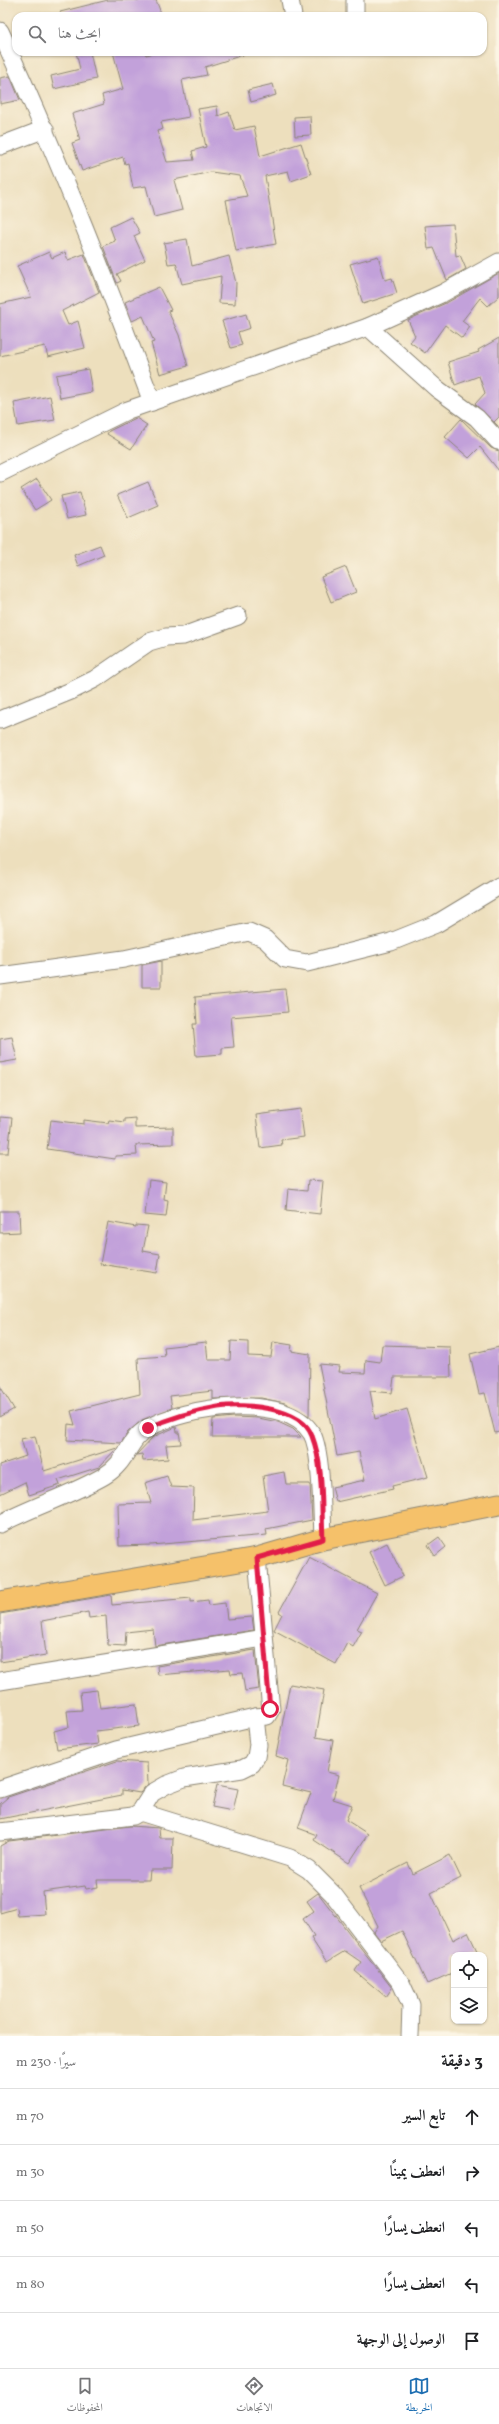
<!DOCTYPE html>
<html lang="ar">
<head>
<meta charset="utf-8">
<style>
	:root { --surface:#fff; --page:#f2f2f2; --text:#202124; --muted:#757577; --line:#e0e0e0; --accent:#1f6fb2 }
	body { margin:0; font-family:Vollkorn,Amiri,serif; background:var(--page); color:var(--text); direction:rtl }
	.controls { position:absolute; right:12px; bottom:12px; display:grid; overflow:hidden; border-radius:8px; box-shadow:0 1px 3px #0004 }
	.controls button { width:36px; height:36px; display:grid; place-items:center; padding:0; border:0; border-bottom:1px solid var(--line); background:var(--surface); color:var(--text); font:20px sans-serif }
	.stop { position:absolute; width:12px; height:12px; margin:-9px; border:3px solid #e11d48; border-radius:50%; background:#fff }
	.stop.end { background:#e11d48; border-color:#fff; box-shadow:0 1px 4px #0008 }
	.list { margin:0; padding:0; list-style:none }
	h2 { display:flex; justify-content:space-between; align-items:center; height:52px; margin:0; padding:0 16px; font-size:17px }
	h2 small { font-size:13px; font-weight:400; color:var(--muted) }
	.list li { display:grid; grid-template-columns:26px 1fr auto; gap:12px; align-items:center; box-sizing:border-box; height:56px; padding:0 16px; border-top:1px solid var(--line) }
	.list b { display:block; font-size:15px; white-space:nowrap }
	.list em { font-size:13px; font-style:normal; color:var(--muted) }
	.icon { flex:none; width:22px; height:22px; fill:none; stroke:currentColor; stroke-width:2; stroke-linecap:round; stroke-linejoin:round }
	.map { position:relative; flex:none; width:499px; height:2036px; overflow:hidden; direction:ltr }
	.search { position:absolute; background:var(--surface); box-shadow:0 1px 3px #0004; left:12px; right:12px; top:12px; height:44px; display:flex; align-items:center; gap:10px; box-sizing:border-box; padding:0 14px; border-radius:12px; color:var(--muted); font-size:15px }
	.sheet { height:332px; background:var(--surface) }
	nav { display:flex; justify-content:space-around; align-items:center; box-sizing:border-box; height:56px; border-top:1px solid var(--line); background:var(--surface); font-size:11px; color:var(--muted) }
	nav a { display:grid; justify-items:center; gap:2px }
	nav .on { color:var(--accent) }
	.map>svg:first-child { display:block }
	.building { fill:#c2a1da }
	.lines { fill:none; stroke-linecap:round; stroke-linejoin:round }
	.minor-casing { stroke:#8c8574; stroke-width:19 }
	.major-casing { stroke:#8c8574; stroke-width:23 }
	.minor { stroke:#fff; stroke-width:17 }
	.major { stroke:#f5c16b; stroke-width:21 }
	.route { stroke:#e11d48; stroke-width:5 }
</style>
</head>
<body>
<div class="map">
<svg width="499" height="2036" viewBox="0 0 499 2036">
	<rect width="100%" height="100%" fill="#fcf5e5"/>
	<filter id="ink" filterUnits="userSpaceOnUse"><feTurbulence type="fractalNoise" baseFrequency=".025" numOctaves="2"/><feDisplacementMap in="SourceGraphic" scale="8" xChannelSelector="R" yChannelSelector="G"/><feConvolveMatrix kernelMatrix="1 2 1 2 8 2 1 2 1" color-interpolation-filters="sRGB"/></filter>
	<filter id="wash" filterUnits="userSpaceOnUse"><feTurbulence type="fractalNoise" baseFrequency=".012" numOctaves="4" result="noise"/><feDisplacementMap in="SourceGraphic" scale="16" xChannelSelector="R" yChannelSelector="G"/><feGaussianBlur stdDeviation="0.9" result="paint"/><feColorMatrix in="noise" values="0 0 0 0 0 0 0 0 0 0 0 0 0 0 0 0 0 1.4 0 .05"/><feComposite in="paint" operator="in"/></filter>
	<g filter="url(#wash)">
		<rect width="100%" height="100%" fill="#eddfbd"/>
		<g id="blocks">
			<g class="building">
				<path d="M 108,0 L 156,0 L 162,16 L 60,16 L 60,12 Z"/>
				<path d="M 76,52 L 90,52 L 96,79 L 54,89 L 51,76 L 80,69 Z"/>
				<path d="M 113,52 L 145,52 L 146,55 L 158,52 L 243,52 L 243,55 L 205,67 L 207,75 L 182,80 L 189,117 L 161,122 L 163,129 L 157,131 L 167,162 L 194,160 L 192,151 L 206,147 L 198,109 L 217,106 L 218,116 L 229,112 L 235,130 L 254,126 L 260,156 L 301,143 L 311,174 L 291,181 L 288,171 L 265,176 L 276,244 L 236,251 L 226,200 L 247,196 L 240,176 L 211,172 L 174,180 L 182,210 L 154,217 L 146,186 L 133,188 L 128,163 L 125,164 L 123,157 L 82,171 L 72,143 L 80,140 L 72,114 L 104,104 L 102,95 L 123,89 Z"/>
				<path d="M 10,76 L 20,100 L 0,104 L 0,78 Z"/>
				<path d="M 273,84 L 276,95 L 251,102 L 248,90 Z"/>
				<path d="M 310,116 L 311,135 L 295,136 L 294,117 Z"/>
				<path d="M 131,217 L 140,233 L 134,236 L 145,260 L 117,274 L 121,281 L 117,283 L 103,246 L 115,241 L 110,227 Z"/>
				<path d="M 453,224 L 456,256 L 460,255 L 466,269 L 447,280 L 434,248 L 428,249 L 425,226 Z"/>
				<path d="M 187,239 L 192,266 L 229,256 L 236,283 L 235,304 L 219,303 L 221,276 L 182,284 L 176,263 L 168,264 L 164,243 Z"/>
				<path d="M 49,252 L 52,258 L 65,252 L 68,260 L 84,254 L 99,292 L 62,311 L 68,325 L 78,321 L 85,348 L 48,357 L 45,346 L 0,356 L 0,304 L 31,297 L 17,266 Z"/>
				<path d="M 378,256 L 385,280 L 392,278 L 397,293 L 363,304 L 350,264 Z"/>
				<path d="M 499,273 L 499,296 L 488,306 L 480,298 L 462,321 L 470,327 L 462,338 L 445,325 L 425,353 L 410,342 L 415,336 L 408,320 L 448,302 Z"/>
				<path d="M 159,287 L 171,310 L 168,311 L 179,335 L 188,366 L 160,374 L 151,343 L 154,342 L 143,316 L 132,321 L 125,302 Z"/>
				<path d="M 246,314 L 250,328 L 238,332 L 242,345 L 231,348 L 222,321 Z"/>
				<path d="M 499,338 L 499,417 L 494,422 L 499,427 L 475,404 L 485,393 L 479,376 L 455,385 L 448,362 L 479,352 L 478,350 Z"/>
				<path d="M 88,369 L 92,392 L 60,398 L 56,375 Z"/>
				<path d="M 50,396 L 55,420 L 18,426 L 14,403 Z"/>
				<path d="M 136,418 L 147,425 L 131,449 L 107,434 L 109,431 Z"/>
				<path d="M 461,419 L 491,448 L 499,451 L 499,471 L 480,447 L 469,458 L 445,437 Z"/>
				<path d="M 37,479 L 51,500 L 35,510 L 21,489 Z"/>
				<path d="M 148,482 L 158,505 L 128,518 L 117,495 Z"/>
				<path d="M 80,492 L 86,515 L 67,519 L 61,496 Z"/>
				<path d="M 100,545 L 104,555 L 78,566 L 74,555 Z"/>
				<path d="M 346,567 L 356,592 L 331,602 L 321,577 Z"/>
				<path d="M 161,961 L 161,987 L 142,987 L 142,965 Z"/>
				<path d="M 285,989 L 288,1012 L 231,1017 L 234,1047 L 222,1048 L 222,1054 L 196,1056 L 193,1024 L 197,1024 L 195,997 Z"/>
				<path d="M 12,1037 L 17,1060 L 0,1063 L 0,1039 Z"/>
				<path d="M 300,1109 L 304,1137 L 281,1140 L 282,1145 L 260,1148 L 256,1115 Z"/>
				<path d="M 0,1117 L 12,1118 L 8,1153 L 0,1153 Z"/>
				<path d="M 135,1118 L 135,1128 L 173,1127 L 173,1144 L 136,1145 L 137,1155 L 115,1156 L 115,1159 L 47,1149 L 51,1120 L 84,1124 L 84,1120 L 108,1123 L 109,1120 L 124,1122 L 124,1119 Z"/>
				<path d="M 149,1180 L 166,1182 L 164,1199 L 168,1200 L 166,1217 L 145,1215 Z"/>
				<path d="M 308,1180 L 323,1181 L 320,1214 L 286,1210 L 288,1189 L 307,1191 Z"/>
				<path d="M 0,1211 L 19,1211 L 20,1232 L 0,1233 Z"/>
				<path d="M 108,1222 L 136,1227 L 136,1225 L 148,1226 L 143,1251 L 160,1254 L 157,1273 L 100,1264 Z"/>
				<path d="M 231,1341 L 248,1342 L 248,1356 L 271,1357 L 273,1342 L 292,1345 L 291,1351 L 310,1354 L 309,1416 L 285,1403 L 261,1398 L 213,1399 L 213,1391 L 170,1396 L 172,1408 L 142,1420 L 128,1432 L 121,1443 L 67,1440 L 68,1424 L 75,1425 L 71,1411 L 140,1394 L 138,1358 L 165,1356 L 164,1347 L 206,1342 L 208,1360 L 230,1360 Z"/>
				<path d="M 382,1345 L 450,1347 L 451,1377 L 394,1377 L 392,1393 L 370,1391 L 375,1419 L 407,1409 L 428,1477 L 392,1486 L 393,1489 L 336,1502 L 332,1487 L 365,1480 L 359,1452 L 337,1456 L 319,1364 L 340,1366 L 339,1372 L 365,1373 L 366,1360 L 380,1362 Z"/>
				<path d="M 499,1347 L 499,1432 L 495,1433 L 485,1393 L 479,1394 L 470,1354 Z"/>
				<path d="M 0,1386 L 14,1409 L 0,1417 Z"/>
				<path d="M 234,1417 L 258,1418 L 278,1422 L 293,1429 L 301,1437 L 212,1437 L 213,1419 Z"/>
				<path d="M 176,1427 L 177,1432 L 179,1432 L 181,1444 L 166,1445 L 168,1459 L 143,1461 L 142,1454 L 136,1455 L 153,1437 Z"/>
				<path d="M 35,1436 L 44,1471 L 117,1448 L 99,1467 L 58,1480 L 60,1485 L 29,1495 L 25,1482 L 0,1494 L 0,1465 L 26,1456 L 21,1439 Z"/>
				<path d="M 284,1472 L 286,1484 L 310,1484 L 312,1520 L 266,1529 L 267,1535 L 151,1545 L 119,1546 L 118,1504 L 151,1503 L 145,1483 L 167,1476 L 171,1487 L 194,1488 L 193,1520 L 268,1511 L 263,1476 Z"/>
				<path d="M 439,1537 L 446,1547 L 435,1556 L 428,1545 Z"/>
				<path d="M 387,1543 L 403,1576 L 385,1585 L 369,1552 Z"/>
				<path d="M 309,1557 L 377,1593 L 357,1629 L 362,1631 L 353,1647 L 347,1643 L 336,1664 L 274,1630 L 282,1614 L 279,1612 Z"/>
				<path d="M 111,1595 L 112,1605 L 191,1598 L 191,1602 L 208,1600 L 209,1605 L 225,1603 L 227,1619 L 252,1617 L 254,1630 L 155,1646 L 153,1629 L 126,1632 L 125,1646 L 108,1645 L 106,1616 L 89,1618 L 88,1612 L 42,1621 L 46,1655 L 0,1662 L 0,1614 Z"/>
				<path d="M 255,1650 L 259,1689 L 245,1691 L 242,1673 L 231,1674 L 230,1669 L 158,1675 L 157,1666 Z"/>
				<path d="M 290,1684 L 324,1690 L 316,1737 L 333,1740 L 327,1772 L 339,1775 L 333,1799 L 352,1805 L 346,1820 L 368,1834 L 349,1863 L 314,1840 L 317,1835 L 298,1828 L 311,1793 L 282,1786 L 288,1760 L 276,1756 Z"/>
				<path d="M 97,1690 L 100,1708 L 136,1704 L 139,1726 L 96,1731 L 98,1744 L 57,1749 L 54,1731 L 69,1727 L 67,1711 L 82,1710 L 80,1692 Z"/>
				<path d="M 117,1761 L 147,1763 L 148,1784 L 140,1793 L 122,1790 L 122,1795 L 0,1819 L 0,1804 L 8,1797 Z"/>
				<path d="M 217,1785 L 238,1789 L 233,1811 L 212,1807 Z"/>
				<path d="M 130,1826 L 159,1828 L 160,1838 L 173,1838 L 172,1870 L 150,1870 L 149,1880 L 97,1880 L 98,1887 L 86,1889 L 85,1886 L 43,1892 L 45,1914 L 18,1916 L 17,1908 L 0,1913 L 0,1846 L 9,1841 Z"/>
				<path d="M 450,1855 L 461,1878 L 431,1893 L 453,1940 L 468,1932 L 479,1955 L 454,1955 L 454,1972 L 427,1984 L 402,1931 L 381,1941 L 374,1932 L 378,1926 L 359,1888 L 408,1863 L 413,1874 Z"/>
				<path d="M 318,1893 L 392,1988 L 386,1997 L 355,1971 L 361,1962 L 345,1951 L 327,1962 L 324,1958 L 311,1938 L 314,1936 L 303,1919 L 314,1911 L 307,1901 Z"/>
			</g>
		</g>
	</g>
	<g filter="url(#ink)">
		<use href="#blocks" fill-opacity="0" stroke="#8c8574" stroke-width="1"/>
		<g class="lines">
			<g class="minor-casing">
				<g id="minor">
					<path d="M 290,0 L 293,16"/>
					<path d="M 355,16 L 355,0"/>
					<path d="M 0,31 C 56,152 105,276 152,402"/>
					<path d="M 0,146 L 45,129"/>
					<path d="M 368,327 L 443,293 L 499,262"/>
					<path d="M 0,473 L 128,410 L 368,327 L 436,388 L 477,418 L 498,441"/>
					<path d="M 0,720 L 71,691 L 95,679 L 149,642 L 166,637 L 183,636 L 238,616"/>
					<path d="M 0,976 L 124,959 L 249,932 L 265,939 L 285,959 L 307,963 L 391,942 L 436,924 L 499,886"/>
					<path d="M 0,1524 C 34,1506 71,1495 104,1476 C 128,1462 127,1440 148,1428 C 184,1407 287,1391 312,1434 C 322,1452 322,1516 323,1539"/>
					<path d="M 0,1681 L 264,1638"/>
					<path d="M 0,1789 L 116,1750 L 255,1717 L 267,1716 L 271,1709 L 270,1700 L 257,1558"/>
					<path d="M 140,1812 L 290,1858 L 309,1870 L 333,1894 L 401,1983 L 411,2005 L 410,2036"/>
					<path d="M 0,1832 L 133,1816 L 140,1812 L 152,1793 L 166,1785 L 184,1778 L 242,1769 L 252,1764 L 256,1757 L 258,1745 L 255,1717"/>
				</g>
			</g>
			<g class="major-casing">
				<path id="major" d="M 0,1602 L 257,1558 L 323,1539 L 499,1504"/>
			</g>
			<use href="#minor" class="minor"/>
			<use href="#major" class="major"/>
		</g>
	</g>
	<g class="lines" filter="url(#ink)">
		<path class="route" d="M 148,1428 C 170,1418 194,1411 218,1407 C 244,1403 302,1407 312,1436 C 324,1467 321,1506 323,1539 L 257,1558 L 270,1709"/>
	</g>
</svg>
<div class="controls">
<button><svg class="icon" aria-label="locate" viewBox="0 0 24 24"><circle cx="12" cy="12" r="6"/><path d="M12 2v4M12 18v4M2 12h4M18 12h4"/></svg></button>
<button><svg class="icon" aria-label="layers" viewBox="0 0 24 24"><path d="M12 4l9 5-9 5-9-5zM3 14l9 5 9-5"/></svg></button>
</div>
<div class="stop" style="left:270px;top:1709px"></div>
<div class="stop end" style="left:148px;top:1428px"></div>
<div class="search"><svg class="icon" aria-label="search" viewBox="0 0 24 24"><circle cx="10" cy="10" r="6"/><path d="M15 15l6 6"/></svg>ابحث هنا</div>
</div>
<section class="sheet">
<h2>3 دقيقة<small>سيرًا · 230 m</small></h2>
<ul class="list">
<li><svg class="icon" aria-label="ahead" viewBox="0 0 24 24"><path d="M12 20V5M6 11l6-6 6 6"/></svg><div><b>تابع السير</b></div><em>70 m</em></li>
<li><svg class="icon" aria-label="right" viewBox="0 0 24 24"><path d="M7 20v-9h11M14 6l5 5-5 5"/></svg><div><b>انعطف يمينًا</b></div><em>30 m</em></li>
<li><svg class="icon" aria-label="left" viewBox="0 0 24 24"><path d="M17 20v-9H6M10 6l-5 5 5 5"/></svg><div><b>انعطف يسارًا</b></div><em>50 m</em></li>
<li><svg class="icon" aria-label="left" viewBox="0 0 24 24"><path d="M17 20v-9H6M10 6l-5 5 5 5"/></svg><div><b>انعطف يسارًا</b></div><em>80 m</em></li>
<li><svg class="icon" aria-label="arrive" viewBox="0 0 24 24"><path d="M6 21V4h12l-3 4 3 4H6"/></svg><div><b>الوصول إلى الوجهة</b></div></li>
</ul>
</section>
<nav>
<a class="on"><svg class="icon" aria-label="map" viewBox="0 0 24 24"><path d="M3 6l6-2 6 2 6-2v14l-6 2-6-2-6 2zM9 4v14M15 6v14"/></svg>الخريطة</a>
<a><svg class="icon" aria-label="directions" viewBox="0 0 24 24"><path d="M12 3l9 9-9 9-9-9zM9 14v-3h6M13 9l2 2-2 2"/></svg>الاتجاهات</a>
<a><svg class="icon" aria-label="saved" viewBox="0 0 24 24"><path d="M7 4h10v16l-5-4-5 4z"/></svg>المحفوظات</a>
</nav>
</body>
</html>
